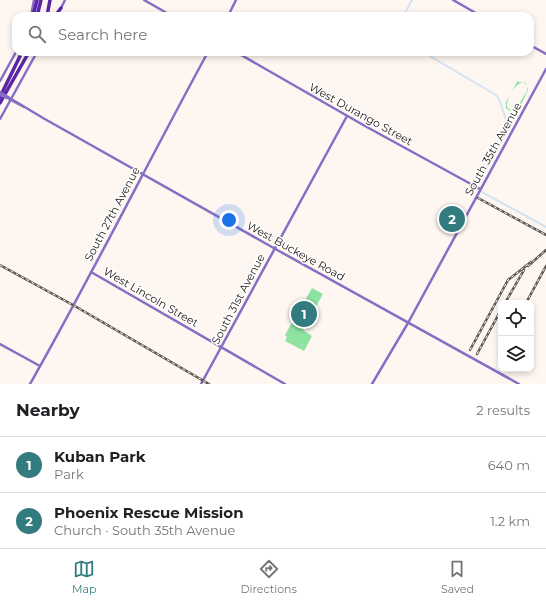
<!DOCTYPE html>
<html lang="en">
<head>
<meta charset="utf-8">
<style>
	:root { --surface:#fff; --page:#f2f2f2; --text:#202124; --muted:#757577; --line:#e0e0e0; --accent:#327b7e }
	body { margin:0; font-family:Montserrat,sans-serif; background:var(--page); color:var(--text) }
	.controls { position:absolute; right:12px; bottom:12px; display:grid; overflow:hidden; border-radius:8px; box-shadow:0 2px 6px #0003 }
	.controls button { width:36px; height:36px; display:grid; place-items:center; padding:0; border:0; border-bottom:1px solid var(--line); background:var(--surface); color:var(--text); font:20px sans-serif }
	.you { position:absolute; left:229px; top:220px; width:14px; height:14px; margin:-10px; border:3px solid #fff; border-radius:50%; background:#1a73e8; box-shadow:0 0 0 6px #1a73e833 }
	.badge { display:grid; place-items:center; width:26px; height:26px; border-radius:50%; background:var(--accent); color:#fff; font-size:13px; font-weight:700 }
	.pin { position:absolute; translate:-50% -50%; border:2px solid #fff; box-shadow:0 1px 4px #0006 }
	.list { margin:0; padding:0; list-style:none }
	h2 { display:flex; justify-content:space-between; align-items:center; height:52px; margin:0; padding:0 16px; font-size:17px }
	h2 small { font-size:13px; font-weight:400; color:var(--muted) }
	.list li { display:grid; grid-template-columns:26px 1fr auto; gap:12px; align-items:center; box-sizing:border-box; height:56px; padding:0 16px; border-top:1px solid var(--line) }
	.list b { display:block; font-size:15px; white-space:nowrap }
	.list p { margin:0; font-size:13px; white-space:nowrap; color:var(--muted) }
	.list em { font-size:13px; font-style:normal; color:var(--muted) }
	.icon { flex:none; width:22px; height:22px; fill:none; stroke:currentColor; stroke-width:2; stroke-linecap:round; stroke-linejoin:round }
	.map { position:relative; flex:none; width:546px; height:384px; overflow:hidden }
	.search { position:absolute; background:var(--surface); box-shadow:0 2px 6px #0003; left:12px; right:12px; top:12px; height:44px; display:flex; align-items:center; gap:10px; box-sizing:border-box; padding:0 14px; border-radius:12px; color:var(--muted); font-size:15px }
	.sheet { height:164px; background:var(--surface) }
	nav { display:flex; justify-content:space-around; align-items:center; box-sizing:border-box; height:56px; border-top:1px solid var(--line); background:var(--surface); font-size:11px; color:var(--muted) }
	nav a { display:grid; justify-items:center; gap:2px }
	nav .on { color:var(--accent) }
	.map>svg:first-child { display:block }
	.green { fill:#8ee3a0; fill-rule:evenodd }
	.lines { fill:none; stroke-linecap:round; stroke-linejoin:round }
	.stream { stroke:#d4e3f2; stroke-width:1 }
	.canal { stroke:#d4e3f2; stroke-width:2 }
	.secondary { stroke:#876ec4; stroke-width:2.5 }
	.highway { stroke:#5a25a6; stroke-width:3.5 }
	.rail-casing { stroke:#5b554f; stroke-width:2.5 }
	.rail { stroke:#fff; stroke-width:1; stroke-dasharray:3; stroke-linecap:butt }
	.secondary-bridge { stroke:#876ec4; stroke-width:2.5 }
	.labels { text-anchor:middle; stroke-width:3; stroke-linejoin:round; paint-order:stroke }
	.street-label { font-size:11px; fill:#1e1812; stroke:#fff }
</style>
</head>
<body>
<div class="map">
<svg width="546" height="384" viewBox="0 0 546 384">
	<rect width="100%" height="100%" fill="#fef7f1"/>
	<g class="green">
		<path d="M 518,80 L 518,82 L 523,82 L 526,83 L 528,90 C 524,98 517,119 506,108 L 506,102 ZM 523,82 L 527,85 L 527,91 L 516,109 L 510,110 L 507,107 C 506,99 515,83 523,82 Z"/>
		<path d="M 312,288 L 323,294 L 303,330 L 312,336 L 304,351 L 285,341 L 287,337 L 285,335 Z"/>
	</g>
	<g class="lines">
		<path class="stream" d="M 302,345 L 303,344"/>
		<g class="canal">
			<path d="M 403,16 L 412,0"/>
			<path d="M 423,52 L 496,95 L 499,99 L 509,128 L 478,184"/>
			<path d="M 482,192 L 546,227"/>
		</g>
		<g class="secondary">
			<path d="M 144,0 L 172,16"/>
			<path d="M 453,0 L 481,16"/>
			<path d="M 61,8 L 65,0"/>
			<path d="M 31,16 L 34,0"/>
			<path d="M 228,16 L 236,0"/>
			<path d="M 530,45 L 546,54"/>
			<path d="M 236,52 L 365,126 L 480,189"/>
			<path d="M 0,81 L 16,52"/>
			<path d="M 8,97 L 43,118 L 279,251 L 519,384"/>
			<path d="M 9,99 L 24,107"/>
			<path d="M 0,119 L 37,52"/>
			<path d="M 91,272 L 285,384"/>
			<path d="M 0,344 L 40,366"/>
			<path d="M 30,384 C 92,275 148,162 208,52"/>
			<path d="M 201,384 L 347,116"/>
			<path d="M 372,384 L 408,323 L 546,69"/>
		</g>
		<g class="highway">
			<path d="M 33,16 L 37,0"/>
			<path d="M 37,16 L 41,0"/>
			<path d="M 47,16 L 50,0"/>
			<path d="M 55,16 L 61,8"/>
			<path d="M 0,97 L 22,52"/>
			<path d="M 0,103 L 29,52"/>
		</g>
		<g class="rail-casing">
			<g id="rail">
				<path d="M 478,198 L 546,235"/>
				<path d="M 0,265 L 73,305 L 209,384"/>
				<path d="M 528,266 L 546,250"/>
				<path d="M 505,303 L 524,270"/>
				<path d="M 526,303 L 546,266"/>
				<path d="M 470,350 L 508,280 L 531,262"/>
				<path d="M 499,353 L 501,349"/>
				<path d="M 477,354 L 501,310"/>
			</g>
		</g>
		<use href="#rail" class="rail"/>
		<g class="secondary-bridge">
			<path d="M 0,92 L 8,97"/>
			<path d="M 0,95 L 7,98"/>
		</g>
	</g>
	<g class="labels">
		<g class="street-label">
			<text transform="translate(361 114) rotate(29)" y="4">West Durango Street</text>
			<text transform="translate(493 149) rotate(-61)" y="4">South 35th Avenue</text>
			<text transform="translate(112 214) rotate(-62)" y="4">South 27th Avenue</text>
			<text transform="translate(296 251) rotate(29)" y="4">West Buckeye Road</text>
			<text transform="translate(151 297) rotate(30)" y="4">West Lincoln Street</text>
			<text transform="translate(238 299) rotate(-62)" y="4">South 31st Avenue</text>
		</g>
	</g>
</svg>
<div class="controls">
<button><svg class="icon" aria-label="locate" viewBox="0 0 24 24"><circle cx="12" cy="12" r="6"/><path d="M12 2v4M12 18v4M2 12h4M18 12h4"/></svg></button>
<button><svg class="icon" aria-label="layers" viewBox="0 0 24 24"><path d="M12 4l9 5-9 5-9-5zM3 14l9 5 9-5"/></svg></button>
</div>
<div class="you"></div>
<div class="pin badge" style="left:304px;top:314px">1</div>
<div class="pin badge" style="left:452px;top:219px">2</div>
<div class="search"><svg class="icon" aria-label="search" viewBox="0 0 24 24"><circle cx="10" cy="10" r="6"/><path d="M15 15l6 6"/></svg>Search here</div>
</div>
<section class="sheet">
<h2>Nearby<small>2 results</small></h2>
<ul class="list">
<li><span class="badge">1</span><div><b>Kuban Park</b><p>Park</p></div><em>640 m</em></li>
<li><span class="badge">2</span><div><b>Phoenix Rescue Mission</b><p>Church · South 35th Avenue</p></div><em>1.2 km</em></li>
</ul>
</section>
<nav>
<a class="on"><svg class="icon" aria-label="map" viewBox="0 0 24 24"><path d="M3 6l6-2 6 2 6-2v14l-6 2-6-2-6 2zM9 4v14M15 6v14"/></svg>Map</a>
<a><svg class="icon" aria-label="directions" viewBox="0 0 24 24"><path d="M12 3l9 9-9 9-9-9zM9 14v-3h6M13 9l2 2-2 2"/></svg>Directions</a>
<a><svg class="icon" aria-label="saved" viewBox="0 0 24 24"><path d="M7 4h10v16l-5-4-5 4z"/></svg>Saved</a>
</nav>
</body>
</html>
